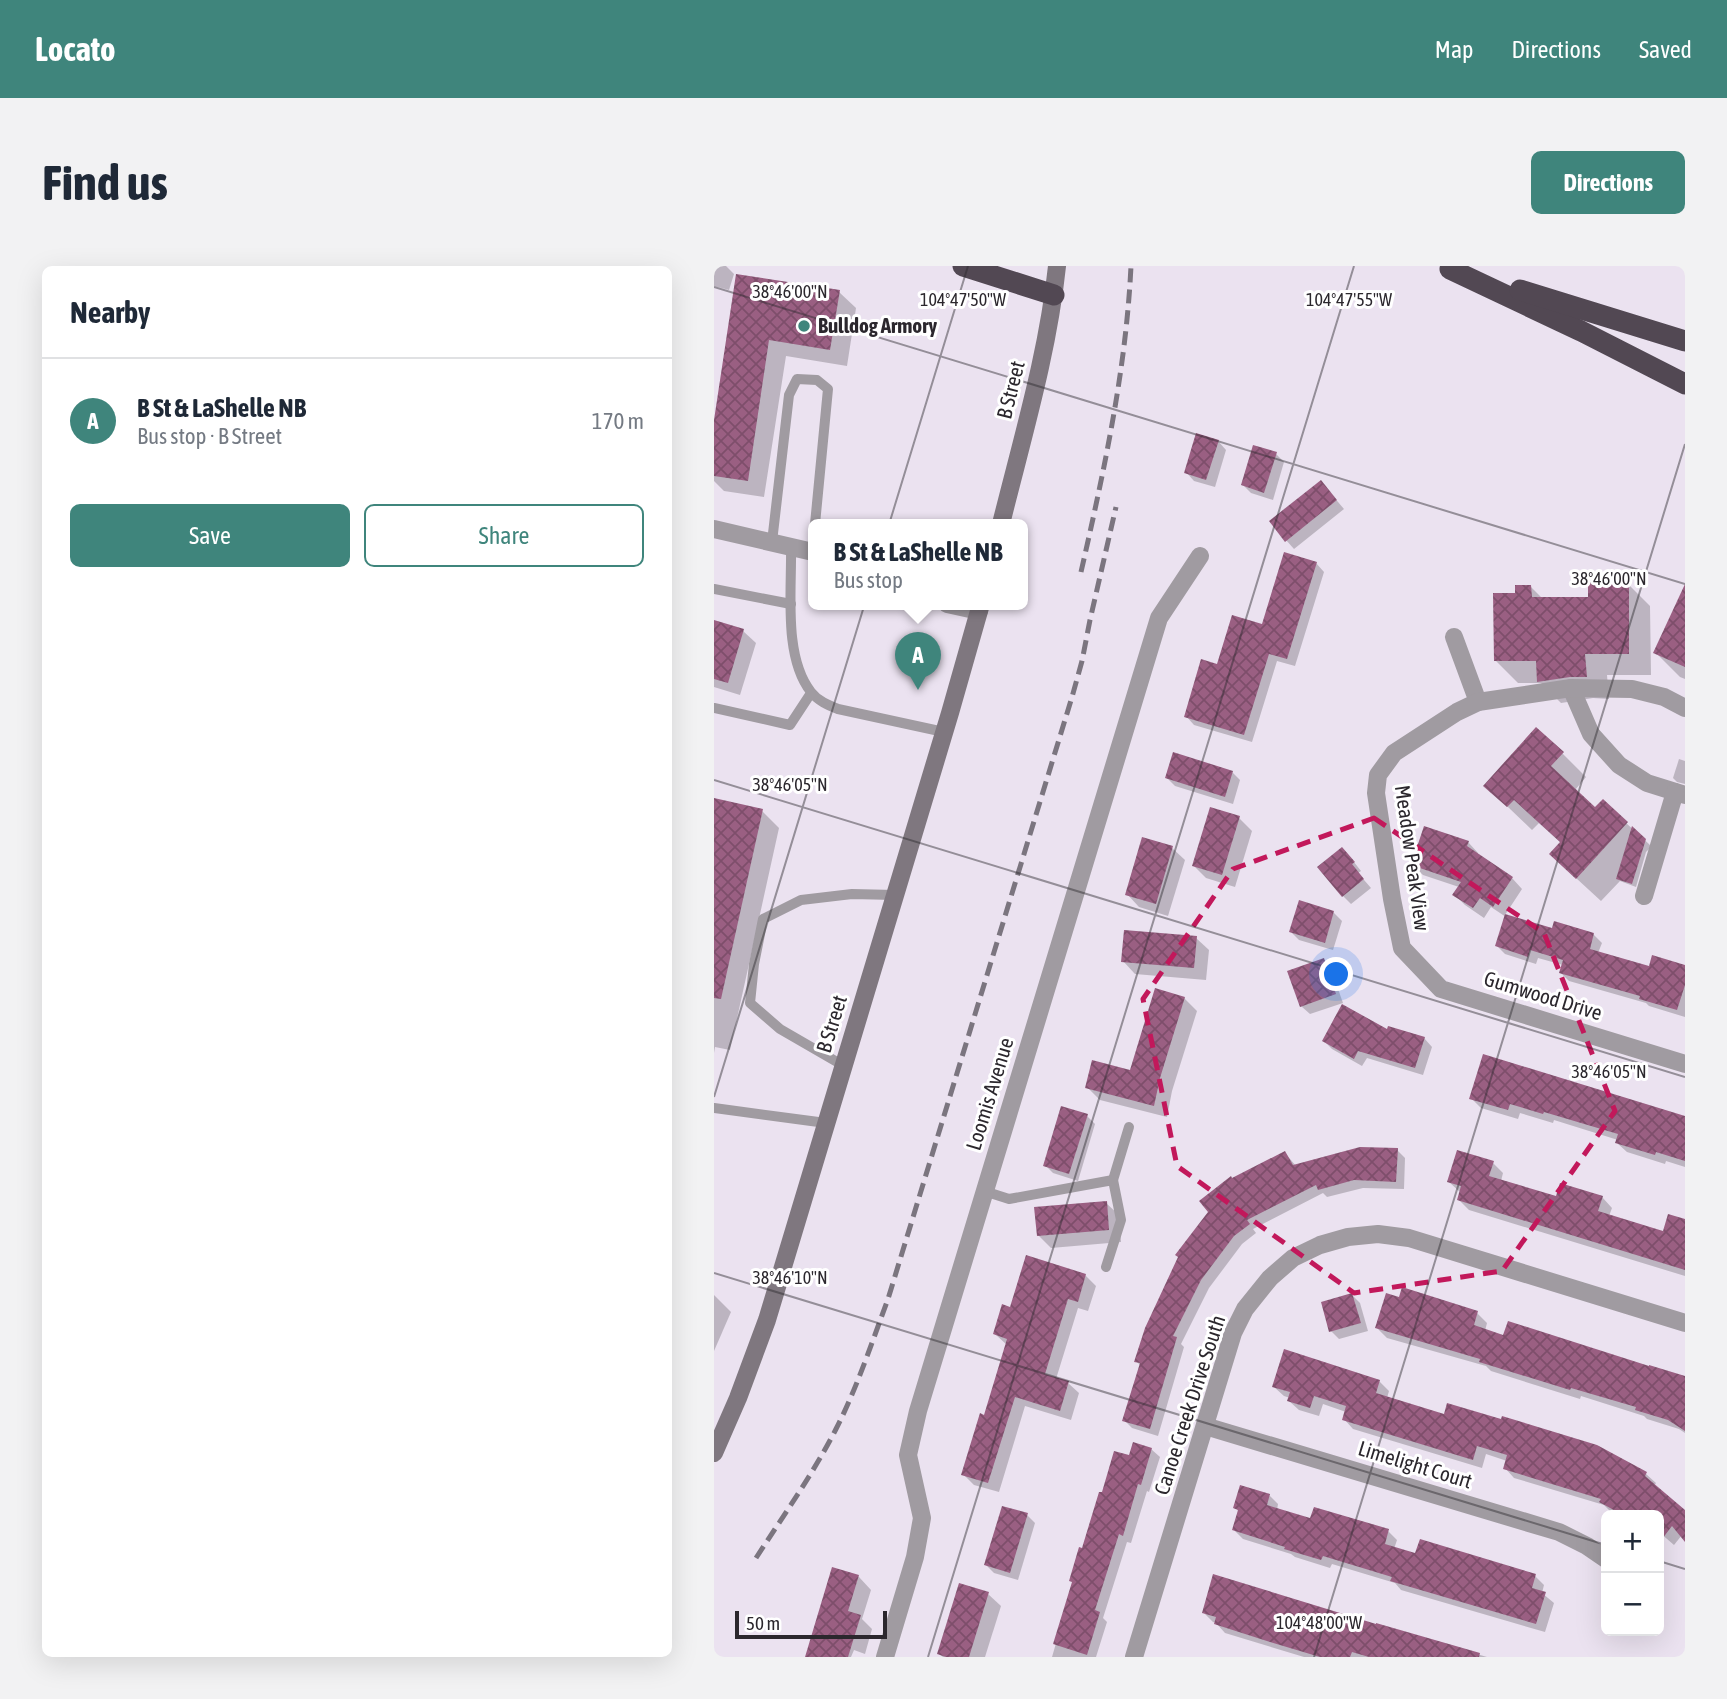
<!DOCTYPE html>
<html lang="en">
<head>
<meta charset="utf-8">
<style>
	:root { --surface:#fff; --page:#f2f2f3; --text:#1f2937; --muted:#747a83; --line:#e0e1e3; --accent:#3f857c }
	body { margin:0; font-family:"Asap Condensed",sans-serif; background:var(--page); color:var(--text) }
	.controls { position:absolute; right:21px; bottom:21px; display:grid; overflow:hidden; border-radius:10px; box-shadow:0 7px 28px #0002 }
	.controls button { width:63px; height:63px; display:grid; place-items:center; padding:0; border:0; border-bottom:2px solid var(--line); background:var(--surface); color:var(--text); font:35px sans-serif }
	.scale { position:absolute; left:21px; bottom:18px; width:152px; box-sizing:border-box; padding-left:7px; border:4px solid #2b272d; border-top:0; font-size:19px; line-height:24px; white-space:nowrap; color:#2b272d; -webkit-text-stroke:5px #fff; paint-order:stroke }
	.you { position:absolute; left:623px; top:709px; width:24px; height:24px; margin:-18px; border:5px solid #fff; border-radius:50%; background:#1a73e8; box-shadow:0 0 0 10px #1a73e833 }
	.badge { display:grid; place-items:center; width:46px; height:46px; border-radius:50%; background:var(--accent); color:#fff; font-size:23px; font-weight:700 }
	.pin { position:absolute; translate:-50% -58px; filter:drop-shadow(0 2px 4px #0008) }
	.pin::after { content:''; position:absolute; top:37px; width:24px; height:21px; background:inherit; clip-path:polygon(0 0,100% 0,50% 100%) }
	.popup { position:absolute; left:94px; top:253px; width:220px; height:91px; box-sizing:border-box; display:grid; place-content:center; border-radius:10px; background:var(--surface); filter:drop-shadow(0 2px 5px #0005); font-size:23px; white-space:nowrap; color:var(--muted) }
	.popup b { font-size:26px; color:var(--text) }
	.popup::after { content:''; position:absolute; left:50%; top:100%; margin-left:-14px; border:14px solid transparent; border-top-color:var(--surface) }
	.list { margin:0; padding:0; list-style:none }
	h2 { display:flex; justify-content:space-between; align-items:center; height:91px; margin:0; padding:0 28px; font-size:30px }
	h2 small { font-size:23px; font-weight:400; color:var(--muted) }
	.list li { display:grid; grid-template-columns:46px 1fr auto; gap:21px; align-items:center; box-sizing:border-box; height:126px; padding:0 28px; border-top:2px solid var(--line) }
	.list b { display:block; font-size:26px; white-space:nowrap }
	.list p { margin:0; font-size:23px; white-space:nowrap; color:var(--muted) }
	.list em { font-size:23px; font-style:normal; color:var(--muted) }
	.actions { display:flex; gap:14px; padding:21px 28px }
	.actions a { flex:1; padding:16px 0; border:2px solid var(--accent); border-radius:10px; text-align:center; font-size:24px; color:var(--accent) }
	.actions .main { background:var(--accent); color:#fff }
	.map { position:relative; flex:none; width:971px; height:1391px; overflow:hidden; border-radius:10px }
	header { display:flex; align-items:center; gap:42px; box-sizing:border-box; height:98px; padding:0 35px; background:var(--accent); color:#fff }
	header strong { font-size:33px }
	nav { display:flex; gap:38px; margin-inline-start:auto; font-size:24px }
	.intro { display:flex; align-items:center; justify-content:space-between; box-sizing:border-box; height:168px; padding:0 42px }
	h1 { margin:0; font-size:49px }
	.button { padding:18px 32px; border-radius:10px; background:var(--accent); color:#fff; font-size:24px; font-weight:700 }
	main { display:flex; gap:42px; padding:0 42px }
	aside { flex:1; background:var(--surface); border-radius:10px; box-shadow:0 7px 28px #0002 }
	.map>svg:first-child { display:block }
	.shadow { fill:#0003 }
	.building { fill:url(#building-cross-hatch) }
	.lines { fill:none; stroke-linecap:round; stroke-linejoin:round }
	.lane { stroke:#a09ba1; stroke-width:10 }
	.street { stroke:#a09ba1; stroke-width:18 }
	.secondary { stroke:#7f777f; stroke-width:18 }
	.highway { stroke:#524853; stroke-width:21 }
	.rail { stroke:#7b757f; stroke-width:5; stroke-dasharray:14 7; stroke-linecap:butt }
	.marked { fill:none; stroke:#c2185b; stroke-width:5; stroke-dasharray:14 9; stroke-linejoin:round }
	.ticks { fill:none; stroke:#2b272d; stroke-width:2; stroke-opacity:0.45 }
	.poi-dot { fill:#3f857c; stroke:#fff; stroke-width:2.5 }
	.labels { text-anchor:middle; stroke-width:6; stroke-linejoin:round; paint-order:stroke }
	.poi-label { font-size:21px; font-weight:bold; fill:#2b272d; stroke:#fff; text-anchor:start }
	.street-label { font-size:21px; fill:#2b272d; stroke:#fff }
	.ticks-label { font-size:18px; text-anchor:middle; fill:#2b272d; stroke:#fff; stroke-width:6; stroke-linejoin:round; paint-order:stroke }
</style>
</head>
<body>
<header>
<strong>Locato</strong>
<nav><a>Map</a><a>Directions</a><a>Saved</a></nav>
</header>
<div class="intro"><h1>Find us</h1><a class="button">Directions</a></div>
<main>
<aside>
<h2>Nearby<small></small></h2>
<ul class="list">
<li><span class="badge">A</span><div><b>B St &amp; LaShelle NB</b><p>Bus stop · B Street</p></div><em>170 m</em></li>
</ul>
<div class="actions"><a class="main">Save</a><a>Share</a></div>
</aside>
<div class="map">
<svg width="971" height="1391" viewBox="0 0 971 1391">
	<defs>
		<pattern id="building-cross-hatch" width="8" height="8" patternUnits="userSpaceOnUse" patternTransform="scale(1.75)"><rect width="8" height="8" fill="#9a5f82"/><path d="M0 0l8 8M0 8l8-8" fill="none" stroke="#7e4e6b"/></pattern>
	</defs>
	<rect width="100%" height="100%" fill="#ebe2f0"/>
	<g class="shadow">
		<path d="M 0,0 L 12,0 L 20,8 L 15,24 L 0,20 Z"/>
		<path d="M 24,10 L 125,26 L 142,42 L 133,100 L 72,90 L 50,231 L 10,225 L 0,215 L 0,165 Z"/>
		<path d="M 504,175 L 512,184 L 501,221 L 480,215 L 472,206 Z"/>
		<path d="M 562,188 L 570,196 L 559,234 L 537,227 L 529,219 Z"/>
		<path d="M 607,216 L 630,243 L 580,283 L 572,274 Z"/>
		<path d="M 602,297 L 610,306 L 581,400 L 563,395 L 538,476 L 480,459 L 472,450 L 504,400 L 549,360 Z"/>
		<path d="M 914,318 L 936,340 L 937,409 L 893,409 L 895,433 L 879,432 L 847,437 L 827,417 L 804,417 L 781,394 L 803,329 L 817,321 L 829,333 L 876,333 Z"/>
		<path d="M 971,324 L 971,413 L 966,411 L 942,387 Z"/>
		<path d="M 0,356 L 29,365 L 42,377 L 26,429 L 0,421 Z"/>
		<path d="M 848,487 L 872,511 L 861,524 L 882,543 L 889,536 L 935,578 L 937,581 L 932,586 L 922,621 L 906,615 L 887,635 L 862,612 L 847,577 L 825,557 L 818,564 L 772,520 Z"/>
		<path d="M 965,493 L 971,495 L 971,518 L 963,516 L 959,512 Z"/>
		<path d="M 518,506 L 526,514 L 519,538 L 461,520 L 453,512 Z"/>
		<path d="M 0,534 L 48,545 L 65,562 L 16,784 L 1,781 L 0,787 Z"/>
		<path d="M 497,543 L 525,552 L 538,565 L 521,621 L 492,612 L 480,600 Z"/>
		<path d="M 754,576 L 764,587 L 764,589 L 798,612 L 808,623 L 791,649 L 839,664 L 879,668 L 888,677 L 884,687 L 936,703 L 971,701 L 971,751 L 935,740 L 932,737 L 855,715 L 847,707 L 849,699 L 824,692 L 822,698 L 791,688 L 783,680 L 792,651 L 777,641 L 770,652 L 751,639 L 740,628 L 745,621 L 709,609 L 699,599 Z"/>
		<path d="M 458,582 L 471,594 L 454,650 L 425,641 L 413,628 Z"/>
		<path d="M 636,591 L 647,605 L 644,607 L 657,622 L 637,638 L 629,630 Z"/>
		<path d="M 620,647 L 628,655 L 619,684 L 585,674 L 577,666 Z"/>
		<path d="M 482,672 L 495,684 L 492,714 L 421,708 L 409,695 Z"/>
		<path d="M 609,694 L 617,703 L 629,737 L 596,748 L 587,740 Z"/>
		<path d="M 470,732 L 483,745 L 458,825 L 453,851 L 386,834 L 373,821 L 417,806 Z"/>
		<path d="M 674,766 L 710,772 L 718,781 L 709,809 L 653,792 L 648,800 L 618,783 L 610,775 Z"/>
		<path d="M 757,832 L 971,851 L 971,901 L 952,895 L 951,898 L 913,886 L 903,877 L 904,874 L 840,854 L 839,857 L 806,847 L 804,853 L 767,842 Z"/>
		<path d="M 373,850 L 381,858 L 364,915 L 339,907 L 331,899 Z"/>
		<path d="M 683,884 L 691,892 L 690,923 L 649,922 L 613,931 L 609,927 L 539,963 L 542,967 L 528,978 L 495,1022 L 467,1078 L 470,1081 L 444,1170 L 418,1162 L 410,1154 L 427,1100 L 422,1095 L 518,914 L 571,887 L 582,900 Z"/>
		<path d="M 779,897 L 789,907 L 787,915 L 843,933 L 888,931 L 898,942 L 895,950 L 950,967 L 971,955 L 971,1010 L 755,944 L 745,934 L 746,926 L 735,916 Z"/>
		<path d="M 392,937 L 405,949 L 407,976 L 337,982 L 324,969 Z"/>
		<path d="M 371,1009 L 382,1020 L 374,1045 L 364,1042 L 342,1113 L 354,1117 L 365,1127 L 357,1154 L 311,1140 L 285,1226 L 260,1219 L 249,1208 L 271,1151 L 293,1079 L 281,1068 L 297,1043 Z"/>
		<path d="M 0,1029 L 17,1046 L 0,1085 Z"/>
		<path d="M 638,1029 L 646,1037 L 654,1065 L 625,1073 L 617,1065 Z"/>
		<path d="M 763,1047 L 773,1057 L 771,1065 L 791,1071 L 971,1112 L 971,1167 L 965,1163 L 933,1153 L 930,1150 L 867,1130 L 866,1133 L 777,1105 L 772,1100 L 673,1072 L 663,1062 Z"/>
		<path d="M 665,1115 L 675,1125 L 673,1132 L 731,1150 L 882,1181 L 932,1208 L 942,1217 L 940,1220 L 971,1246 L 971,1273 L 968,1269 L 960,1279 L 945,1266 L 945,1249 L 903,1249 L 896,1245 L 890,1239 L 800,1212 L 791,1202 L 793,1195 L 772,1188 L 768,1202 L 639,1163 L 630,1153 L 632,1146 L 609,1138 L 605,1150 L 585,1144 L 575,1135 L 576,1132 L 570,1130 L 560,1121 Z"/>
		<path d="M 437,1183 L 446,1191 L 435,1226 L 433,1225 L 417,1277 L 413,1276 L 389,1352 L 393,1356 L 382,1391 L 338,1391 L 369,1284 L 389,1228 L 416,1192 Z"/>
		<path d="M 555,1229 L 564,1238 L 563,1244 L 598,1254 L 674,1265 L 683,1274 L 680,1283 L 702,1289 L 821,1310 L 830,1319 L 828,1327 L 840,1337 L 831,1366 L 687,1324 L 681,1317 L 618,1298 L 616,1302 L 581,1291 L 577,1288 L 529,1273 L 520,1264 L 525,1246 L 521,1241 Z"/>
		<path d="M 313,1249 L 321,1257 L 304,1314 L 280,1307 L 272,1299 Z"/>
		<path d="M 119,1303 L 145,1311 L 157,1324 L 148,1353 L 158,1363 L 151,1388 L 140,1384 L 137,1391 L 92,1391 Z"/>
		<path d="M 274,1328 L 287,1340 L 271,1391 L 229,1391 L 225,1388 Z"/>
		<path d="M 490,1347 L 663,1360 L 719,1375 L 773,1391 L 590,1391 L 511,1367 L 502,1357 L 499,1356 Z"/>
	</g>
	<g class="building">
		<path d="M 22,8 L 126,24 L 116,84 L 55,74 L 34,215 L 0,210 L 0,154 Z"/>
		<path d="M 482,167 L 505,174 L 492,214 L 470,207 Z"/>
		<path d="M 539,179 L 563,186 L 550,227 L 527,219 Z"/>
		<path d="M 607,214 L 623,234 L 571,276 L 555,255 Z"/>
		<path d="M 570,286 L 603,296 L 573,393 L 555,388 L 530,469 L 470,451 L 487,393 L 503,398 L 518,349 L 548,358 Z"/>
		<path d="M 874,316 L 915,316 L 915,388 L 871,388 L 873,411 L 856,411 L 823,416 L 822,395 L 780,395 L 779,327 L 801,327 L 801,319 L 817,319 L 818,331 L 874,331 Z"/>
		<path d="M 971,318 L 971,401 L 939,387 Z"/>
		<path d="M 0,354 L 30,363 L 14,417 L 0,413 Z"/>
		<path d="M 822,461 L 850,486 L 837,500 L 881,541 L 889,533 L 914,556 L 862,613 L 835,588 L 846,576 L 800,534 L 793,541 L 769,520 Z"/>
		<path d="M 459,486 L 519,505 L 511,531 L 451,512 Z"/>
		<path d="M 0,532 L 49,543 L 7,733 L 0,732 Z"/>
		<path d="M 496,541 L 526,550 L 508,609 L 478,600 Z"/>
		<path d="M 710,560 L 755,575 L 753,580 L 799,611 L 779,641 L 766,632 L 759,642 L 738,629 L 747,616 L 697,599 Z"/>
		<path d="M 918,560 L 932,573 L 918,618 L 902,613 Z"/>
		<path d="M 428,571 L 459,580 L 442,638 L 411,629 Z"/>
		<path d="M 628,581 L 641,596 L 638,598 L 650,613 L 628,631 L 603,601 Z"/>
		<path d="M 585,634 L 620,645 L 611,677 L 575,666 Z"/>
		<path d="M 791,648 L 838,662 L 840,655 L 880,667 L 876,683 L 935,700 L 938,689 L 971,699 L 971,719 L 963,744 L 925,733 L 926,730 L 845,707 L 849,694 L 816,684 L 814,691 L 781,680 Z"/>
		<path d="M 410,664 L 483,670 L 480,702 L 407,696 Z"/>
		<path d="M 610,692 L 622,728 L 586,741 L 573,705 Z"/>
		<path d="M 441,722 L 471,731 L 446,812 L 440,840 L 371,822 L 378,794 L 416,804 Z"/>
		<path d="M 628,738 L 673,763 L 674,760 L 711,771 L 701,802 L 644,785 L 640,793 L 608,775 Z"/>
		<path d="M 769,788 L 971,850 L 971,895 L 942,886 L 941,889 L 901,877 L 904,868 L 830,846 L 829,848 L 796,838 L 794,844 L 755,833 Z"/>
		<path d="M 347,840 L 374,848 L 355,908 L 329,900 Z"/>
		<path d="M 646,881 L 684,882 L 682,916 L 640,914 L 604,924 L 602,919 L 533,954 L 536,958 L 520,970 L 487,1014 L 459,1070 L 463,1071 L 436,1163 L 408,1155 L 426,1097 L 420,1096 L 431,1062 L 464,991 L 461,989 L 494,946 L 485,935 L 517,910 L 518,912 L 571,885 L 579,899 Z"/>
		<path d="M 743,884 L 780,895 L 775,910 L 842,930 L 846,917 L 889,930 L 884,945 L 949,965 L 954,948 L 971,953 L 971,1004 L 743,934 L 747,920 L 733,916 Z"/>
		<path d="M 393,935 L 395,964 L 323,970 L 320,941 Z"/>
		<path d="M 312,989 L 372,1008 L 364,1036 L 354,1033 L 331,1108 L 355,1115 L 346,1145 L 301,1131 L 274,1217 L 247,1209 L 266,1147 L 270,1149 L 293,1073 L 279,1068 L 288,1038 L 296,1041 Z"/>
		<path d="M 688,1021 L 764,1045 L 760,1059 L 789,1069 L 794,1055 L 935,1100 L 935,1099 L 971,1110 L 971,1165 L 954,1154 L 921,1144 L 922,1141 L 857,1122 L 856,1124 L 765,1096 L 766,1093 L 661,1062 L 672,1027 L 685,1031 Z"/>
		<path d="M 638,1027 L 647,1057 L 615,1066 L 607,1036 Z"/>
		<path d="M 570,1083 L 666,1114 L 662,1127 L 730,1148 L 733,1137 L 787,1153 L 788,1150 L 883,1179 L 933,1206 L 931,1210 L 971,1244 L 971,1276 L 958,1260 L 945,1277 L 945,1249 L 909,1249 L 885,1236 L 887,1233 L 789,1203 L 793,1189 L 763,1180 L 759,1194 L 628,1154 L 632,1140 L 600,1130 L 596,1142 L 573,1135 L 576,1126 L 558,1121 Z"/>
		<path d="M 419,1176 L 438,1182 L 427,1219 L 424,1218 L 409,1270 L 405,1268 L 381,1344 L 386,1346 L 373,1389 L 339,1378 L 358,1316 L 355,1315 L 365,1281 L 368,1282 L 385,1226 L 388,1226 L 400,1185 L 415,1189 Z"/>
		<path d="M 526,1219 L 556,1228 L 553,1239 L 596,1252 L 600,1241 L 675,1263 L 671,1278 L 701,1287 L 706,1273 L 822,1308 L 818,1322 L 832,1326 L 822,1358 L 676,1315 L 678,1311 L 609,1290 L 607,1294 L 570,1283 L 571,1281 L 518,1264 L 524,1244 L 519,1242 Z"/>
		<path d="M 288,1240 L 314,1247 L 296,1307 L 270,1299 Z"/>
		<path d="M 118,1301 L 145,1309 L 134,1345 L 147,1349 L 134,1391 L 91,1391 Z"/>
		<path d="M 499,1308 L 662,1358 L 662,1357 L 766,1387 L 765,1391 L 655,1391 L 638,1386 L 636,1391 L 606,1391 L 556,1376 L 500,1358 L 502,1351 L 488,1347 Z"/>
		<path d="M 245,1317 L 275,1326 L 255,1391 L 232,1391 L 223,1388 Z"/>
	</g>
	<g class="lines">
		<g class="lane">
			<path d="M 58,276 L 75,129 L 83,113 L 103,114 L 114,123 L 101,258"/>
			<path d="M 77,281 C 78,323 69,391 97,426 C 104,435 114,439 124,443 L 230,466"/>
			<path d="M 0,323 L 77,338"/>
			<path d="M 0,442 L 76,459 L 97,427"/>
			<path d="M 130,800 L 66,763 L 36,737 L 40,698 L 49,653 L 87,634 L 138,628 L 181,629"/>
			<path d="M 0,842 L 112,857"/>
			<path d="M 399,914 L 415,861"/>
			<path d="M 270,925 L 295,933 L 399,914 L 407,954 L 392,1001"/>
		</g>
		<g class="street">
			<path d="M 0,263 L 99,286"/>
			<path d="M 233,338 L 265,345"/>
			<path d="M 740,371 L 764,436"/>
			<path d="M 857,422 L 877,468 L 905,499 L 933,517 L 971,529"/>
			<path d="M 971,442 L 950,431 L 918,423 L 857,422 L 764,436 L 743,446 L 680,487 L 664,509 L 662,527 L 678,633 L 688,682 L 727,723 L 971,798"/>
			<path d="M 930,630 L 961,526"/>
			<path d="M 491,1160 L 845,1266 L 873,1280 L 892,1293"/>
			<path d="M 171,1391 L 201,1291 L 208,1252 L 194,1189 L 204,1145 L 445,352 L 486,290"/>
			<path d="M 420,1391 L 519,1067 L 531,1043 L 556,1012 L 579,992 L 606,979 L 634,971 L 664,968 L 695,972 L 971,1057"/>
		</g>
		<g class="secondary">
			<path d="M 287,258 C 308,173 334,87 343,0"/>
			<path d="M 0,1187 L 24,1132 L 53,1054 L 236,447 L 267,338"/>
		</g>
		<g class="highway">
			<path d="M 249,0 L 340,29"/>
			<path d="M 736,3 L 867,65 L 971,118"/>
			<path d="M 806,24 L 971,75"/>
		</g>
		<g class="rail">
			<path d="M 367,306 C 390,205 412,104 417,0"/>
			<path d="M 42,1292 C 69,1250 99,1208 122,1163 C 143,1122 158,1076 174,1033 L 358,431 L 368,395 L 376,354 L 402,241"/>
		</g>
	</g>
	<path class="marked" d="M 660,552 L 830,667 L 901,845 L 788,1005 L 640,1027 L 463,900 L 429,733 L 519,603 Z"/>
	<path class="ticks" d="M 0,21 L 971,318M 0,514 L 971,811M 0,831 L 254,0M 0,1007 L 892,1279M 945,1295 L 971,1303M 214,1391 L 640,0M 600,1391 L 971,178"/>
	<circle class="poi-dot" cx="90" cy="60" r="7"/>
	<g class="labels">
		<g class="poi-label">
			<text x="104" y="67">Bulldog Armory</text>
		</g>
		<g class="street-label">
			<text transform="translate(297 124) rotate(-76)" y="7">B Street</text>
			<text transform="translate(698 592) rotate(82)" y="7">Meadow Peak View</text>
			<text transform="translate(829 730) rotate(17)" y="7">Gumwood Drive</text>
			<text transform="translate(118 758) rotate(-73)" y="7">B Street</text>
			<text transform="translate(276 828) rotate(-73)" y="7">Loomis Avenue</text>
			<text transform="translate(476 1139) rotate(-72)" y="7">Canoe Creek Drive South</text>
			<text transform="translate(701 1199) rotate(17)" y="7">Limelight Court</text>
		</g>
	</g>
	<g class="ticks-label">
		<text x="76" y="32">38°46'00"N</text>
		<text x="249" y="40">104°47'50"W</text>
		<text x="635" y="40">104°47'55"W</text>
		<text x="895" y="319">38°46'00"N</text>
		<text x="76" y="525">38°46'05"N</text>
		<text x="895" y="812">38°46'05"N</text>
		<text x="76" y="1018">38°46'10"N</text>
		<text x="605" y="1363">104°48'00"W</text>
	</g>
</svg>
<div class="controls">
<button>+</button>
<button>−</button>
</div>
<div class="scale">50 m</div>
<div class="you"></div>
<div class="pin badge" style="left:204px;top:424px">A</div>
<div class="popup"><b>B St &amp; LaShelle NB</b>Bus stop</div>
</div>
</main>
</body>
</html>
